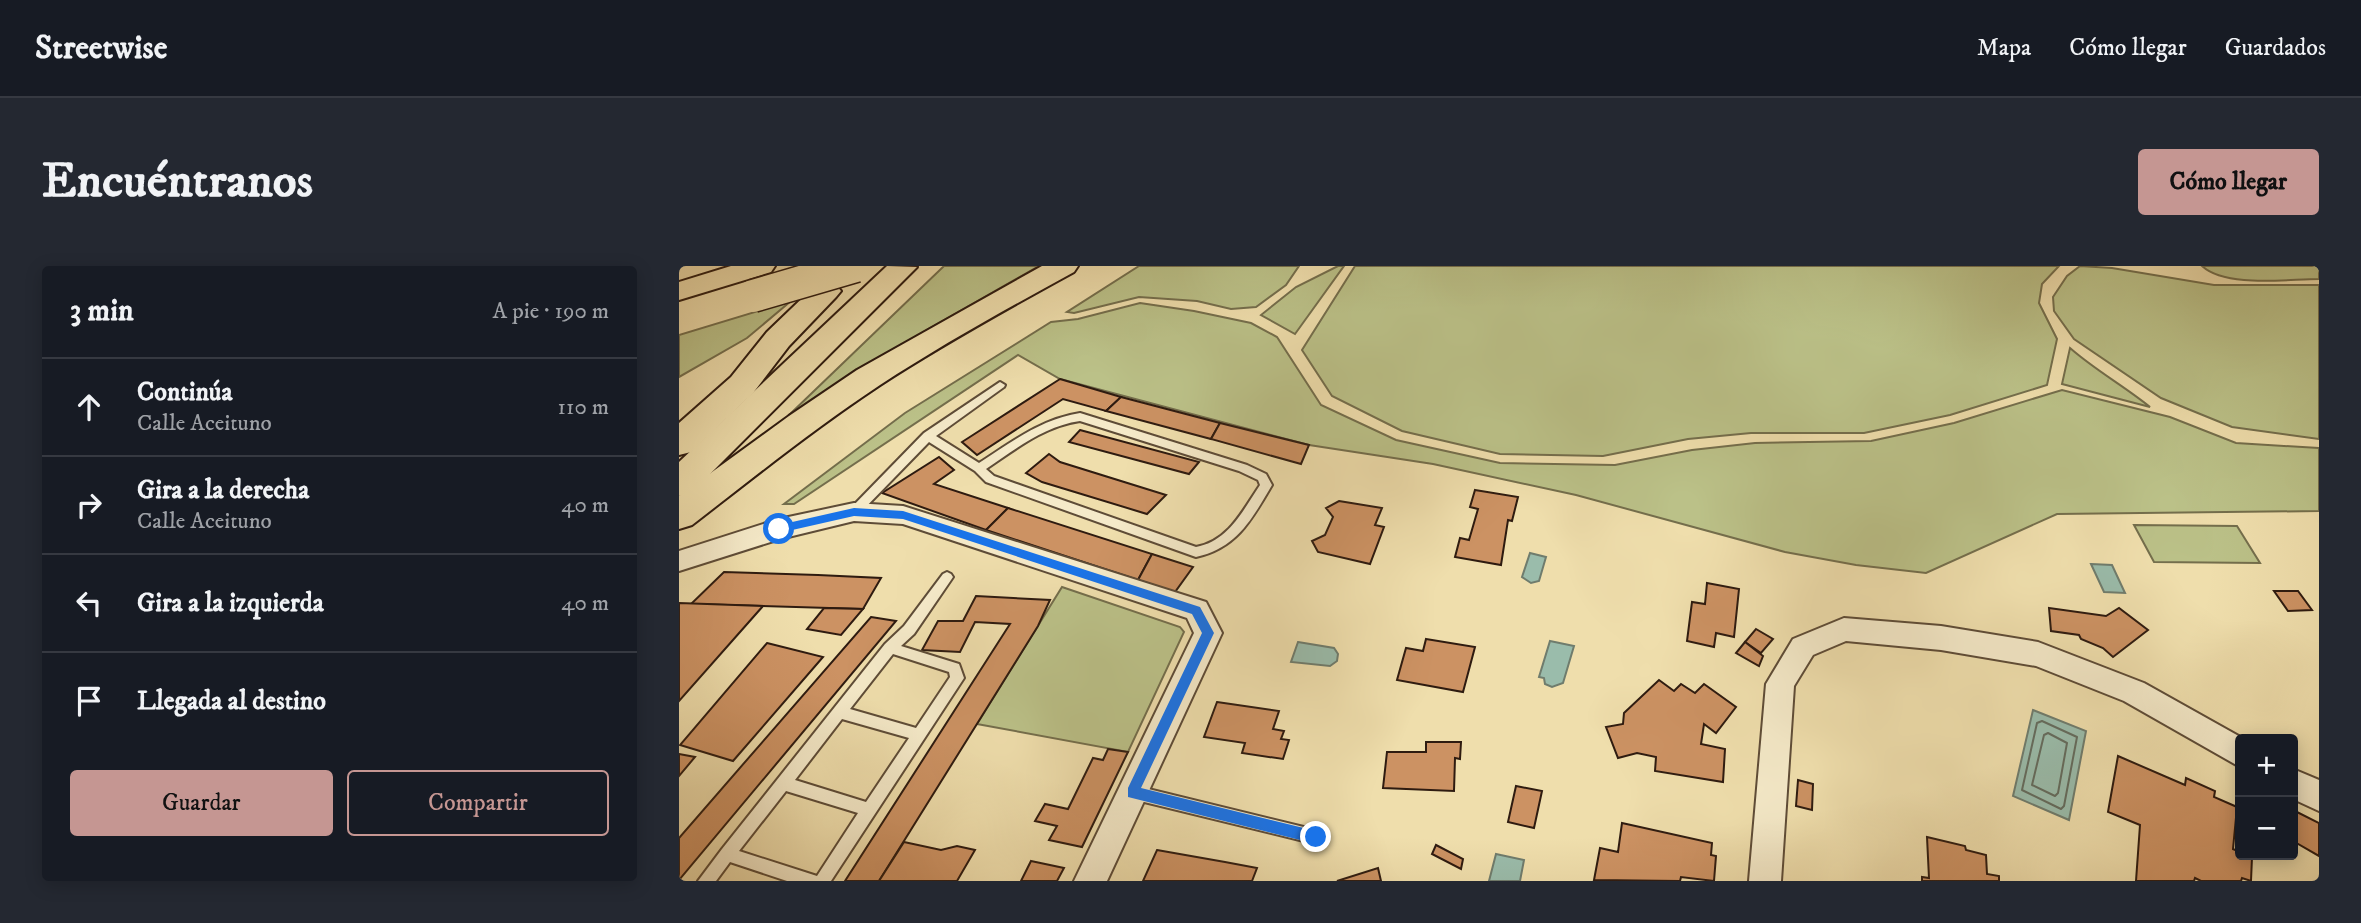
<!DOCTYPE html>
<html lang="es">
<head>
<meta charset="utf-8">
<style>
	:root { --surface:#171b24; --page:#242831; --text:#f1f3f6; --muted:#9ea1a6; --line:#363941; --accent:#c59692 }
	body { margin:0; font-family:"IM FELL DW Pica",serif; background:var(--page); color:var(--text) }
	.controls { position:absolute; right:21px; bottom:21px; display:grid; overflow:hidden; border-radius:7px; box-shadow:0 4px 18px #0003 }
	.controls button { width:63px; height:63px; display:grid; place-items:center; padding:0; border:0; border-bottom:2px solid var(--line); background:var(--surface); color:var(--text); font:35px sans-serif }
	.stop { position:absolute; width:21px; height:21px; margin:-16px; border:5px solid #1a73e8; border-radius:50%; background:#fff }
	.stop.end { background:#1a73e8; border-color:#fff; box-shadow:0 2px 7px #0008 }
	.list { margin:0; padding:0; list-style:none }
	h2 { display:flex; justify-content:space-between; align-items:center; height:91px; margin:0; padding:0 28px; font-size:30px }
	h2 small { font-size:23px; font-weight:400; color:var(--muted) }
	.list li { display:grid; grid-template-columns:46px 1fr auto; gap:21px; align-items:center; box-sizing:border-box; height:98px; padding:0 28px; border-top:2px solid var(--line) }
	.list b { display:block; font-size:26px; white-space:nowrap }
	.list p { margin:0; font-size:23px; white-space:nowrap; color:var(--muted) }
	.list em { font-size:23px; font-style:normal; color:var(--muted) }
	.actions { display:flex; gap:14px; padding:21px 28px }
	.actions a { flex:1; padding:16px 0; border:2px solid var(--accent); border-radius:7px; text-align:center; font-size:24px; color:var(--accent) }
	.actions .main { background:var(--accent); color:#111 }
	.icon { flex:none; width:38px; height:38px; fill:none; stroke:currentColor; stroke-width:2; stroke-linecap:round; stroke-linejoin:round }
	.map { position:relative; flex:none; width:1640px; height:615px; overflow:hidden; border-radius:7px }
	header { display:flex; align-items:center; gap:42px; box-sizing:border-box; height:98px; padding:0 35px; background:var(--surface); border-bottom:2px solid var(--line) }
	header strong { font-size:33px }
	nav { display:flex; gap:38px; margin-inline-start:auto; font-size:24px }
	.intro { display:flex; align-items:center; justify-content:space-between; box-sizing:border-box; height:168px; padding:0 42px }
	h1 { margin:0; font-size:49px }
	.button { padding:18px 32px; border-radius:7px; background:var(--accent); color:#111; font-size:24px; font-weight:700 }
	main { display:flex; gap:42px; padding:0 42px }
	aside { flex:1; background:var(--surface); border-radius:7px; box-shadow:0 4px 18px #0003 }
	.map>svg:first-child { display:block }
	.green { fill:#bbc188; stroke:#746e4c; stroke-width:2 }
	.water { fill:#9abcab; stroke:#6f7c6d; stroke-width:2 }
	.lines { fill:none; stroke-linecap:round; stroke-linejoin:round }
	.shore { stroke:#646c5e; stroke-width:2 }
	.building { fill:#cc9263; stroke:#2e1b10; stroke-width:2 }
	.lane-casing { stroke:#5e4c37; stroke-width:4 }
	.street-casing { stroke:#5e4c37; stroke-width:4 }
	.primary-casing { stroke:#2e1b10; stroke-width:4 }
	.highway-casing { stroke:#2e1b10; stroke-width:4 }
	.lane { fill:#f5eac9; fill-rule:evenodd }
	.street { fill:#f5eac9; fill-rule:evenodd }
	.primary { fill:#efdeac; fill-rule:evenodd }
	.highway { fill:#efdeac; fill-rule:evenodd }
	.highway-bridge-casing { stroke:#2e1b10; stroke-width:35; stroke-linecap:butt }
	.highway-bridge { stroke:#efdeac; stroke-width:32 }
	.route { fill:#1a73e8 }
</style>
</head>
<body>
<header>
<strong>Streetwise</strong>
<nav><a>Mapa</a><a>Cómo llegar</a><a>Guardados</a></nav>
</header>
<div class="intro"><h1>Encuéntranos</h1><a class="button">Cómo llegar</a></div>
<main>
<aside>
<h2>3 min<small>A pie · 190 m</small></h2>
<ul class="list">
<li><svg class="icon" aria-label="ahead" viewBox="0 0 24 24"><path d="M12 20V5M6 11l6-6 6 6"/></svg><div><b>Continúa</b><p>Calle Aceituno</p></div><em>110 m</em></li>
<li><svg class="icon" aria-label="right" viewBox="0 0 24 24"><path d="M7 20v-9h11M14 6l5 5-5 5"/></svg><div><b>Gira a la derecha</b><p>Calle Aceituno</p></div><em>40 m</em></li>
<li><svg class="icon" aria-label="left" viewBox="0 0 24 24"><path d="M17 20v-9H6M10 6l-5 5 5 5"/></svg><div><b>Gira a la izquierda</b></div><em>40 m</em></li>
<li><svg class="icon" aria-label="arrive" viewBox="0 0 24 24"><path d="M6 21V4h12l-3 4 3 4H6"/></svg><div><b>Llegada al destino</b></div></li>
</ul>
<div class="actions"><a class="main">Guardar</a><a>Compartir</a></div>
</aside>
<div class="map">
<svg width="1640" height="615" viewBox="0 0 1640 615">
	<rect width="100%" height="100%" fill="#efdeac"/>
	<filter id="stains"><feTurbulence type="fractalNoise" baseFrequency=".00286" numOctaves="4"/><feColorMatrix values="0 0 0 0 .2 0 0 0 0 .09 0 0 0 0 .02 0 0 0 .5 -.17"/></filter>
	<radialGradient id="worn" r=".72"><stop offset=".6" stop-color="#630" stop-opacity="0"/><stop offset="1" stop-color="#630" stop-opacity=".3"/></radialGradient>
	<g class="green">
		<path d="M 265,0 L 360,0 L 246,65 L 109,150 Z"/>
		<path d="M 460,0 L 620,0 L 607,19 L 577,41 L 552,43 L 518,35 L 460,31 L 395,47 L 388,46 Z"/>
		<path d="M 659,0 L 665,0 L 616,68 L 582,49 L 617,21 Z"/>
		<path d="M 676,0 L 1380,0 L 1363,18 L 1360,37 L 1378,73 L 1368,119 L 1271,149 L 1185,167 L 1072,167 L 1009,173 L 924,190 L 821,188 L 723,165 L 653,130 L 623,84 Z"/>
		<path d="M 1401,0 L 1433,2 L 1535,19 L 1640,19 L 1640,173 L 1553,161 L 1482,132 L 1395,73 L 1375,45 L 1374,31 L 1388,10 Z"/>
		<path d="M 1523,0 L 1640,0 L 1640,13 C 1608,13 1547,22 1523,0 Z"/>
		<path d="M 112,35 L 68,72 L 0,111 L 0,69 Z"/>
		<path d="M 461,37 L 515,45 L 572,57 L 598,71 L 642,139 L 717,174 L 821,197 L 936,199 L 1013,184 L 1076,177 L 1192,175 L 1275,157 L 1383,124 L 1491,151 L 1557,177 L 1640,182 L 1640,245 L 1378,248 L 1247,307 L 1177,299 L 1106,286 L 897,229 L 754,198 L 630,179 L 381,113 L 339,89 L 115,238 L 105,238 L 226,147 L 372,56 L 399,53 Z"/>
		<path d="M 1391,82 C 1416,104 1445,120 1471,141 L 1383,118 Z"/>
		<path d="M 1455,259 L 1558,260 L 1581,297 L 1475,296 Z"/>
		<path d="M 383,321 L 501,361 L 505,366 L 449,486 L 298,458 Z"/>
	</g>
	<g class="water">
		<path d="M 851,287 L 867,291 L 860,315 L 852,317 L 843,311 Z"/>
		<path d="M 1412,298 L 1433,299 L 1446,327 L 1425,326 Z"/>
		<path d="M 871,375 L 895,380 L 884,417 L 873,421 L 866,418 L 865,412 L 860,411 Z"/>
		<path d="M 619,376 L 655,382 L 659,388 L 658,395 L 651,400 L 612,396 Z"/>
		<path d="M 1354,444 L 1407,465 L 1390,554 L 1334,530 Z"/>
		<path d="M 817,588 L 845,594 L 841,615 L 810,615 Z"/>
	</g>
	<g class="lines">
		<g class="shore">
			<path d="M 1363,455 L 1398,471 L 1385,540 L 1382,543 L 1343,524 L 1358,457 Z"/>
			<path d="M 1369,467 L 1388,477 L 1379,527 L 1376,530 L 1353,519 L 1365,469 Z"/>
		</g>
	</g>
	<g class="building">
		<path d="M 381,113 L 442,131 L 427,145 L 384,133 L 298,189 L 283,176 Z"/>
		<path d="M 442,131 L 541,157 L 532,173 L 427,145 Z"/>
		<path d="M 541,157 L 630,179 L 622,198 L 532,173 Z"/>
		<path d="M 401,164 L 520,196 L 510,208 L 390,176 Z"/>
		<path d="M 370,188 L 381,196 L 487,229 L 468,248 L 363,216 L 347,207 Z"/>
		<path d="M 260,191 L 275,204 L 255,218 L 329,242 L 307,264 L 203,227 Z"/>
		<path d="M 796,224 L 839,231 L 833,255 L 829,254 L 822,299 L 776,291 L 781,272 L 790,274 L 799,243 L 791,241 Z"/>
		<path d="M 660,235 L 703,242 L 696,259 L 705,261 L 691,298 L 639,286 L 633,275 L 646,269 L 654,251 L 647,242 Z"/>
		<path d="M 329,242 L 473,288 L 459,314 L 307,264 Z"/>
		<path d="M 473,288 L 514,301 L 496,326 L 459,314 Z"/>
		<path d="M 45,306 L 139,309 L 202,312 L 184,343 L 12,338 Z"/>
		<path d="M 1028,317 L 1060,323 L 1055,371 L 1037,367 L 1035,381 L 1008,375 L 1013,336 L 1026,338 Z"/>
		<path d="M 1595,325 L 1619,325 L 1633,344 L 1609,345 Z"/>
		<path d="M 297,330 L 371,334 L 359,360 L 200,615 L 166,615 L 331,358 L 296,356 L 281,386 L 243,384 L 259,355 L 284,355 Z"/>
		<path d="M 0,337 L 84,340 L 0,435 Z"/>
		<path d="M 145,342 L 184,343 L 162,369 L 128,363 Z"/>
		<path d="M 1370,342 L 1427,350 L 1440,342 L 1469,364 L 1434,391 L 1424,382 L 1402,373 L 1400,369 L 1372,365 Z"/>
		<path d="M 192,351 L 217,355 L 0,614 L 0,572 Z"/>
		<path d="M 1077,363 L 1094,373 L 1082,387 L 1066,376 Z"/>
		<path d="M 747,373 L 796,381 L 784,426 L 718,414 L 727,382 L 744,385 Z"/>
		<path d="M 1066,376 L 1084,390 L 1080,400 L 1057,387 Z"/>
		<path d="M 88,377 L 144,391 L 54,495 L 1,479 Z"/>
		<path d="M 980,414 L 995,425 L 1002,418 L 1016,427 L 1025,418 L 1057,441 L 1037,467 L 1025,458 L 1022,478 L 1046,483 L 1044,516 L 976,505 L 977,491 L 958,487 L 939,492 L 927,461 L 944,458 L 945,447 Z"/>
		<path d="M 538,436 L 600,445 L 594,463 L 605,465 L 602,473 L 610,474 L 604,493 L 563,487 L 566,477 L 525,471 Z"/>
		<path d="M 747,476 L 782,476 L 781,493 L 776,492 L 775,525 L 704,522 L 708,486 L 747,486 Z"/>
		<path d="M 429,483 L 449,486 L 403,581 L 370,574 L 378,560 L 356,555 L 366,538 L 389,543 L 414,492 L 424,494 Z"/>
		<path d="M 0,488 L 16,491 L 0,510 Z"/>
		<path d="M 1439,490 L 1506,519 L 1507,512 L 1536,525 L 1535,531 L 1558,541 L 1554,583 L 1561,586 L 1561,589 L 1573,591 L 1572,615 L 1563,612 L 1562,615 L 1522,615 L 1516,612 L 1515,615 L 1457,615 L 1461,559 L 1429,546 Z"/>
		<path d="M 1119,514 L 1134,518 L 1133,544 L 1117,540 Z"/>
		<path d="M 837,520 L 863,525 L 855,562 L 829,556 Z"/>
		<path d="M 1614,544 L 1640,557 L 1640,590 L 1614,575 Z"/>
		<path d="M 943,557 L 1033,577 L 1032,589 L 1037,590 L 1035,615 L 1002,611 L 1001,615 L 915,614 L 921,582 L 939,586 Z"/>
		<path d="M 1248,571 L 1286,580 L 1287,584 L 1307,589 L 1308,608 L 1320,610 L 1320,615 L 1243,615 L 1243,611 L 1250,612 Z"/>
		<path d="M 225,576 L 262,584 L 278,580 L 296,584 L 278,615 L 200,615 Z"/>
		<path d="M 757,579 L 784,593 L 782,603 L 753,588 Z"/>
		<path d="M 478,584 L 546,596 L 578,602 L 573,615 L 464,615 Z"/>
		<path d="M 352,595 L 385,602 L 378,615 L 342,615 Z"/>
		<path d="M 699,602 L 702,615 L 658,615 Z"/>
	</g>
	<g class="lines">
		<g class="lane-casing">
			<g id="lane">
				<path d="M 321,116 L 326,119 L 325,121 L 257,170 L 300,197 C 333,176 362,153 401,147 L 568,199 L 587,208 L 593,219 C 573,253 558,282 517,291 L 307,216 L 296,205 L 250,176 L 179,249 L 171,249 L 169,246 L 171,243 L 245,167 ZM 401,155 L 560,205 L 579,214 L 581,219 C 564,244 550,275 517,281 L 315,210 L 307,203 C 337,183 365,160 401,155 Z"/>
				<path d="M 268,306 L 272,308 L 274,311 L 272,314 L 235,368 L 222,380 L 280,398 L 285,412 L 152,615 L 108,615 L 51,596 L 37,615 L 19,615 L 43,583 L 206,378 L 225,360 L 264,308 ZM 214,388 L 270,406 L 271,411 L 237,462 L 171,443 ZM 163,453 L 230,472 L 187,536 L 116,514 ZM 107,525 L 179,547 L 138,610 L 60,585 Z"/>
				<path d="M 453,519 L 637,564 L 642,566 L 644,571 L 642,576 L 637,578 L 453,533 L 448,531 L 446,526 L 448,521 Z"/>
			</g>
		</g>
		<g class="street-casing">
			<g id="street">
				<path d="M 175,237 L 224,240 L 527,336 L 543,367 L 428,615 L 395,615 L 515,367 L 508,352 L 224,258 L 175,255 L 101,273 L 0,305 L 0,285 L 100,253 Z"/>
				<path d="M 1165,352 L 1262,360 L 1359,376 L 1465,417 L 1565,473 L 1561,473 L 1561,501 L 1445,435 L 1357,400 L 1262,384 L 1167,375 L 1134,389 L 1115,420 L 1102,615 L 1070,615 L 1087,418 L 1114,373 Z"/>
				<path d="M 1614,503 L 1640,514 L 1640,545 L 1614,533 Z"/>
			</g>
		</g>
		<g class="primary-casing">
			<path id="primary" d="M 208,0 L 238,1 L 13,226 L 0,230 L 0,196 Z"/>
		</g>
		<g class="highway-casing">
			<g id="highway">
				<path d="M 52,0 L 96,0 L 92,6 L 0,34 L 0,16 Z"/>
				<path d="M 363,0 L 399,0 L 395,6 C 329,42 264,78 201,119 C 136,162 75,211 13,259 L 0,263 L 0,230 L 110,150 L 178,104 Z"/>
				<path d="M 147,16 L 157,19 L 162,25 L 157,31 L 110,80 L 74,127 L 12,186 L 0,189 L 0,157 L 52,111 L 88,66 L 137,19 Z"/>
			</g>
		</g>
		<use href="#lane" class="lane"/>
		<use href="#street" class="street"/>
		<use href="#primary" class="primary"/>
		<use href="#highway" class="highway"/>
		<g class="highway-bridge-casing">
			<path id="highway-bridge" d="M 74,30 L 177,0"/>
		</g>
		<use href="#highway-bridge" class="highway-bridge"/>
	</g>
	<path class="route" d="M 175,242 L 224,245 L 521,341 L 535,367 L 462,522 L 637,565 L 642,567 L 642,576 L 637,578 L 449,531 L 449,522 L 523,367 L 513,348 L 224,253 L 175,250 L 100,267 L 94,263 L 100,259 Z"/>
	<rect width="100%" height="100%" filter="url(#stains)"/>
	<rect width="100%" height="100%" fill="url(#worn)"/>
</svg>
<div class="controls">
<button>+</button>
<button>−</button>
</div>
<div class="stop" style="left:100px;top:263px"></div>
<div class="stop end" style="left:637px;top:571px"></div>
</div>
</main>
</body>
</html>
